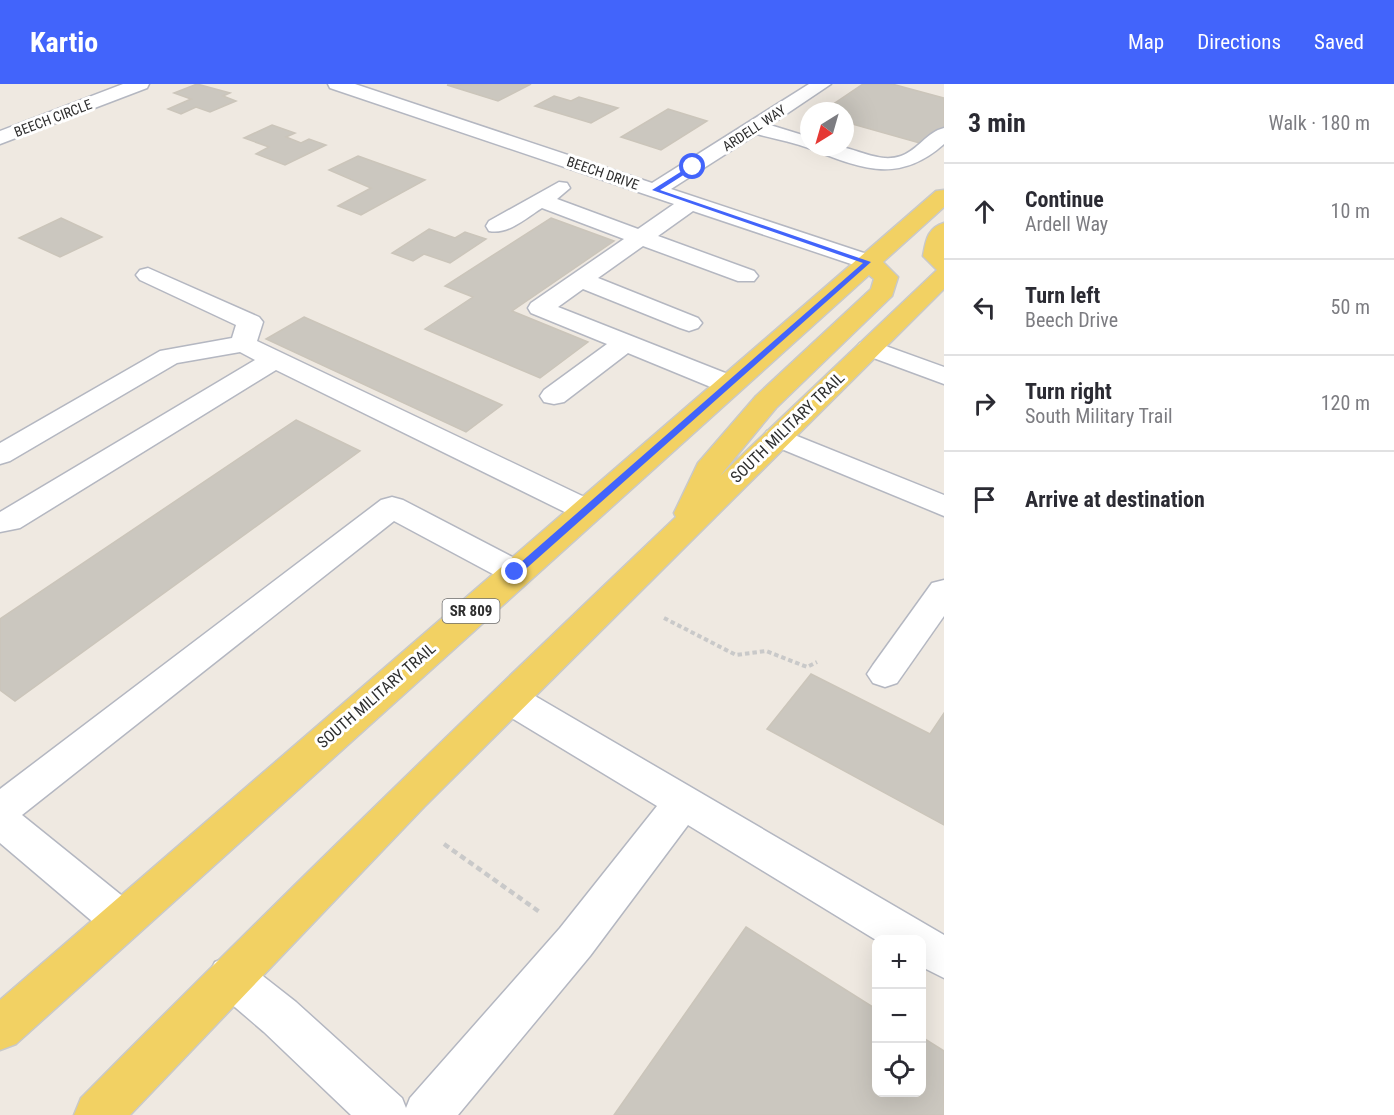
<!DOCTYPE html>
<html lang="en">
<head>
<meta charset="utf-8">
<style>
	:root { --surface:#fff; --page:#f2f2f3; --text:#2b2b33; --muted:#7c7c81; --line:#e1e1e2; --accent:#4264fb }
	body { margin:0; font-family:"Roboto Condensed",sans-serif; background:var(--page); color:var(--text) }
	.controls { position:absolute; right:18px; bottom:18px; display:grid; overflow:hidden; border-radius:12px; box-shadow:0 6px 24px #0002 }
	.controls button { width:54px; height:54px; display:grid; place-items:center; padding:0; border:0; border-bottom:2px solid var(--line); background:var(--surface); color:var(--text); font:30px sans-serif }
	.compass { position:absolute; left:800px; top:18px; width:54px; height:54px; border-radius:50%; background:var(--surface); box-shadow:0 6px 24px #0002; rotate:217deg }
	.stop { position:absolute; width:18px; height:18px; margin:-14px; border:4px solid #4264fb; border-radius:50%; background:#fff }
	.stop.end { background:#4264fb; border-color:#fff; box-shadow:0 2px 6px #0008 }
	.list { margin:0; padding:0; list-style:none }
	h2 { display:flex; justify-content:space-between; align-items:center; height:78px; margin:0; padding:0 24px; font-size:26px }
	h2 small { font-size:20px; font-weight:400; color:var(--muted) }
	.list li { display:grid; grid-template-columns:39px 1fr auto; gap:18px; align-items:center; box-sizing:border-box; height:96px; padding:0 24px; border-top:2px solid var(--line) }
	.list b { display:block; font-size:22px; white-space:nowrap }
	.list p { margin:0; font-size:20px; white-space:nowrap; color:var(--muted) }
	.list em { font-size:20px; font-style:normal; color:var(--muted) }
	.icon { flex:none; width:33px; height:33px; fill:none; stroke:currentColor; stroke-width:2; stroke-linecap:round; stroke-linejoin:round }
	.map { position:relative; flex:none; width:944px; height:1031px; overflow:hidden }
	header { display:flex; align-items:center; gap:36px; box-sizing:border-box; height:84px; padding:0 30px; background:var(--accent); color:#fff }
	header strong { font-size:28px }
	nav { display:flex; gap:33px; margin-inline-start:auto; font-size:21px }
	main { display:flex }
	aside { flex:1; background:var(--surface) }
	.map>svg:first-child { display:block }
	.building { fill:#cbc7bf; stroke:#cbc5ba; stroke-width:1.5 }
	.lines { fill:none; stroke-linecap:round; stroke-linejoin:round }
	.minor-casing { stroke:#b4b7c1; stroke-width:3 }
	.major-casing { stroke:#c9c9c9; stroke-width:3 }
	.path-far1 { stroke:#c9c9c9; stroke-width:4; stroke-dasharray:4.5 3; stroke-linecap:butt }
	.path { stroke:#c9c9c9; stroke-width:4.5; stroke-dasharray:6 4; stroke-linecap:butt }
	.minor { fill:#fff; fill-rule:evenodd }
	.major { fill:#f2d163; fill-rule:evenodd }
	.route { fill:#4264fb }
	.labels { text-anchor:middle; stroke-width:6; stroke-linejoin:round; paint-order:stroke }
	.far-street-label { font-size:14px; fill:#2e2e2e; stroke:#fff }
	.shield { fill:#fff; stroke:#6d6d6d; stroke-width:1.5 }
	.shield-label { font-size:15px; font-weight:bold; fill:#2e2e2e }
	.street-label { font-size:16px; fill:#2e2e2e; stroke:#fff }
</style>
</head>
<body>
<header>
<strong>Kartio</strong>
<nav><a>Map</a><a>Directions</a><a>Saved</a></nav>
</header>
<main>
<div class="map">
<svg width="944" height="1031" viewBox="0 0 944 1031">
	<rect width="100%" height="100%" fill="#efe9e1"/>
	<g class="building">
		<path d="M 197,0 L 230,9 L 223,12 L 236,17 L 210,28 L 196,23 L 181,30 L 168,25 L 191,15 L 174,9 Z"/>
		<path d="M 498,0 L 531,0 L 498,17 L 447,1 Z"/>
		<path d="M 863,0 L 892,0 L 944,14 L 944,43 L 923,60 L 845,38 L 845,27 L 823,27 Z"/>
		<path d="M 554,12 L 571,17 L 579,13 L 618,24 L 591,39 L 535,22 Z"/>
		<path d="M 668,25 L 707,37 L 661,66 L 621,53 Z"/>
		<path d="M 272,41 L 295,49 L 286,53 L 301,59 L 309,55 L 326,61 L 285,81 L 256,70 L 269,63 L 244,54 Z"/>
		<path d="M 358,72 L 425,96 L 361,131 L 338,122 L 371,104 L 329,86 Z"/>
		<path d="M 61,134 L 102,153 L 60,173 L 19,154 Z"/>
		<path d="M 551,134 L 614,157 L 512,227 L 588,258 L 540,294 L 425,245 L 473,213 L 445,202 Z"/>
		<path d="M 429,145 L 455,154 L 465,148 L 486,155 L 450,179 L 424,170 L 413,177 L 392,169 Z"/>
		<path d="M 304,233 L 502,321 L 466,348 L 266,255 Z"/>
		<path d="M 296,336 L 360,367 L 15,617 L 0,606 L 0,535 Z"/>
		<path d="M 811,590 L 930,650 L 944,629 L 944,741 L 767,645 Z"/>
		<path d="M 746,843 L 876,925 L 876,1008 L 922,1008 L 922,953 L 944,967 L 944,1031 L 614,1031 Z"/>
	</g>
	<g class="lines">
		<g class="minor-casing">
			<g id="minor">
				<path d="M 123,0 L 149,0 L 147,4 L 0,60 L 0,47 Z"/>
				<path d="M 328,0 L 355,0 L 652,99 L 809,0 L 831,0 L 770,41 L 809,53 L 809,63 C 819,63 832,61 842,63 C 861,67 881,79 901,72 C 918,66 927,48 944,44 L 944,60 C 898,101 860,84 811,65 C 795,58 774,55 757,50 L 671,105 L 876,173 L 880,178 L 876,183 L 860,183 L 693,127 L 658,152 L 754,187 L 758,192 L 754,197 L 738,197 L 643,162 L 598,194 L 698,234 L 702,239 L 698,244 L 689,247 L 680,244 L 583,205 L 558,223 L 738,294 L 741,300 L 738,306 L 728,308 L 718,306 L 628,269 L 564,318 L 554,320 L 544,318 L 540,312 L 544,306 L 607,260 L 531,229 L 528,224 L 531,219 L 624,155 L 542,124 C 526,134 508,151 489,147 L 486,142 L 489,137 L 559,98 L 567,99 L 570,104 L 557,115 L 638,145 L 674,120 L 330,4 Z"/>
				<path d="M 148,184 L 259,233 L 263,238 L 257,257 L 597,419 L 601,426 L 597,433 L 586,436 L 575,433 L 276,286 L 20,444 L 0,448 L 0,428 L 255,276 L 240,268 L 177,279 L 10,377 L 0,380 L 0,359 L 160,267 L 232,254 L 236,241 L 140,196 L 136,191 L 140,186 Z"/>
				<path d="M 869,256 L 944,283 L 944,300 L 860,269 L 856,264 L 860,259 Z"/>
				<path d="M 777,344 L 944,411 L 944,432 L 767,359 L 763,353 L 767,347 Z"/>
				<path d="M 392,413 L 403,416 L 526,480 L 531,488 L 526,496 L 515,499 L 504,496 L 394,437 L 22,731 L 136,823 L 142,836 L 136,849 L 121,855 L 106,849 L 0,759 L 0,705 L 381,416 Z"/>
				<path d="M 944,496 L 944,532 L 897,599 L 885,603 L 873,599 L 867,590 L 873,581 L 932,499 Z"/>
				<path d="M 510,602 L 523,605 L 944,851 L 944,894 L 922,883 L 922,856 L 876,856 L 688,741 L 590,872 L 458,1031 L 351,1031 L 264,948 L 215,906 L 208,892 L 215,878 L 230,872 L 245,878 L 296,918 L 402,1014 L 406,1024 L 410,1014 L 560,844 L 657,722 L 497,625 L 492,615 L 497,605 Z"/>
			</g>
		</g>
		<g class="major-casing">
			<path id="major" d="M 944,106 L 944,123 L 883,178 L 898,193 L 892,212 L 776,324 L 720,392 L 937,186 L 923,172 C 926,157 927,144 944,139 L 944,205 L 424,723 L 130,1031 L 74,1031 L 81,1014 C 276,817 475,624 676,433 L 674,429 L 698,379 L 756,312 L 871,205 L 874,195 L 869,191 L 16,960 L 0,966 L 0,916 L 860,173 L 936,107 Z"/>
		</g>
		<path class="path-far1" d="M 664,534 L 736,571 L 766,567 L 807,583 L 817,578"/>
		<path class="path" d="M 444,760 L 541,829"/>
		<use href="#minor" class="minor"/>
		<use href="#major" class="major"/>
	</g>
	<path class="route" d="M 690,82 L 696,83 L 660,106 L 871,178 L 519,491 L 512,491 L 512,486 L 863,179 L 652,106 Z"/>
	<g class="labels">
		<g class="far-street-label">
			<text transform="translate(53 34) rotate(-21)" y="5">BEECH CIRCLE</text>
			<text transform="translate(754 44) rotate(-33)" y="5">ARDELL WAY</text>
			<text transform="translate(603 89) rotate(19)" y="5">BEECH DRIVE</text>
		</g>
		<rect class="shield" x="442.5" y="515" width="57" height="24" rx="4.5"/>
		<g class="shield-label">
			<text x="471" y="532">SR 809</text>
		</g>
		<g class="street-label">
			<text transform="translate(787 343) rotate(-44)" y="6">SOUTH MILITARY TRAIL</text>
			<text transform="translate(376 611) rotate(-41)" y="6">SOUTH MILITARY TRAIL</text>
		</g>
	</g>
</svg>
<div class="controls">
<button>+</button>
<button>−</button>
<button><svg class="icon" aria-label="locate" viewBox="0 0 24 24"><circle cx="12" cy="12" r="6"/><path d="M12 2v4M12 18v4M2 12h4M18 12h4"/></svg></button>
</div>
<svg class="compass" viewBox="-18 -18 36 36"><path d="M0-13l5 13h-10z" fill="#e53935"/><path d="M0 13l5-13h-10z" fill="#7c7c81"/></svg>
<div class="stop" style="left:693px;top:83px"></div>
<div class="stop end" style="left:515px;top:488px"></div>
</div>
<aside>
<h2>3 min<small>Walk · 180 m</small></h2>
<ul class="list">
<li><svg class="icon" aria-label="ahead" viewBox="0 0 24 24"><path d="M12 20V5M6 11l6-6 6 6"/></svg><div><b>Continue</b><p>Ardell Way</p></div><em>10 m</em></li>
<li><svg class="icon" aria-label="left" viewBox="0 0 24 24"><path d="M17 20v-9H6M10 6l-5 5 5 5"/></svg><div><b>Turn left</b><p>Beech Drive</p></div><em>50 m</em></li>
<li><svg class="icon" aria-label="right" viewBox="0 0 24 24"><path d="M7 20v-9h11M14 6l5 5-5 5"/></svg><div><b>Turn right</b><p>South Military Trail</p></div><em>120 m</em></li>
<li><svg class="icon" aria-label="arrive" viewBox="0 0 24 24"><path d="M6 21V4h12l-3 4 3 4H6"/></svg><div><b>Arrive at destination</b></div></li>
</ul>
</aside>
</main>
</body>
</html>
